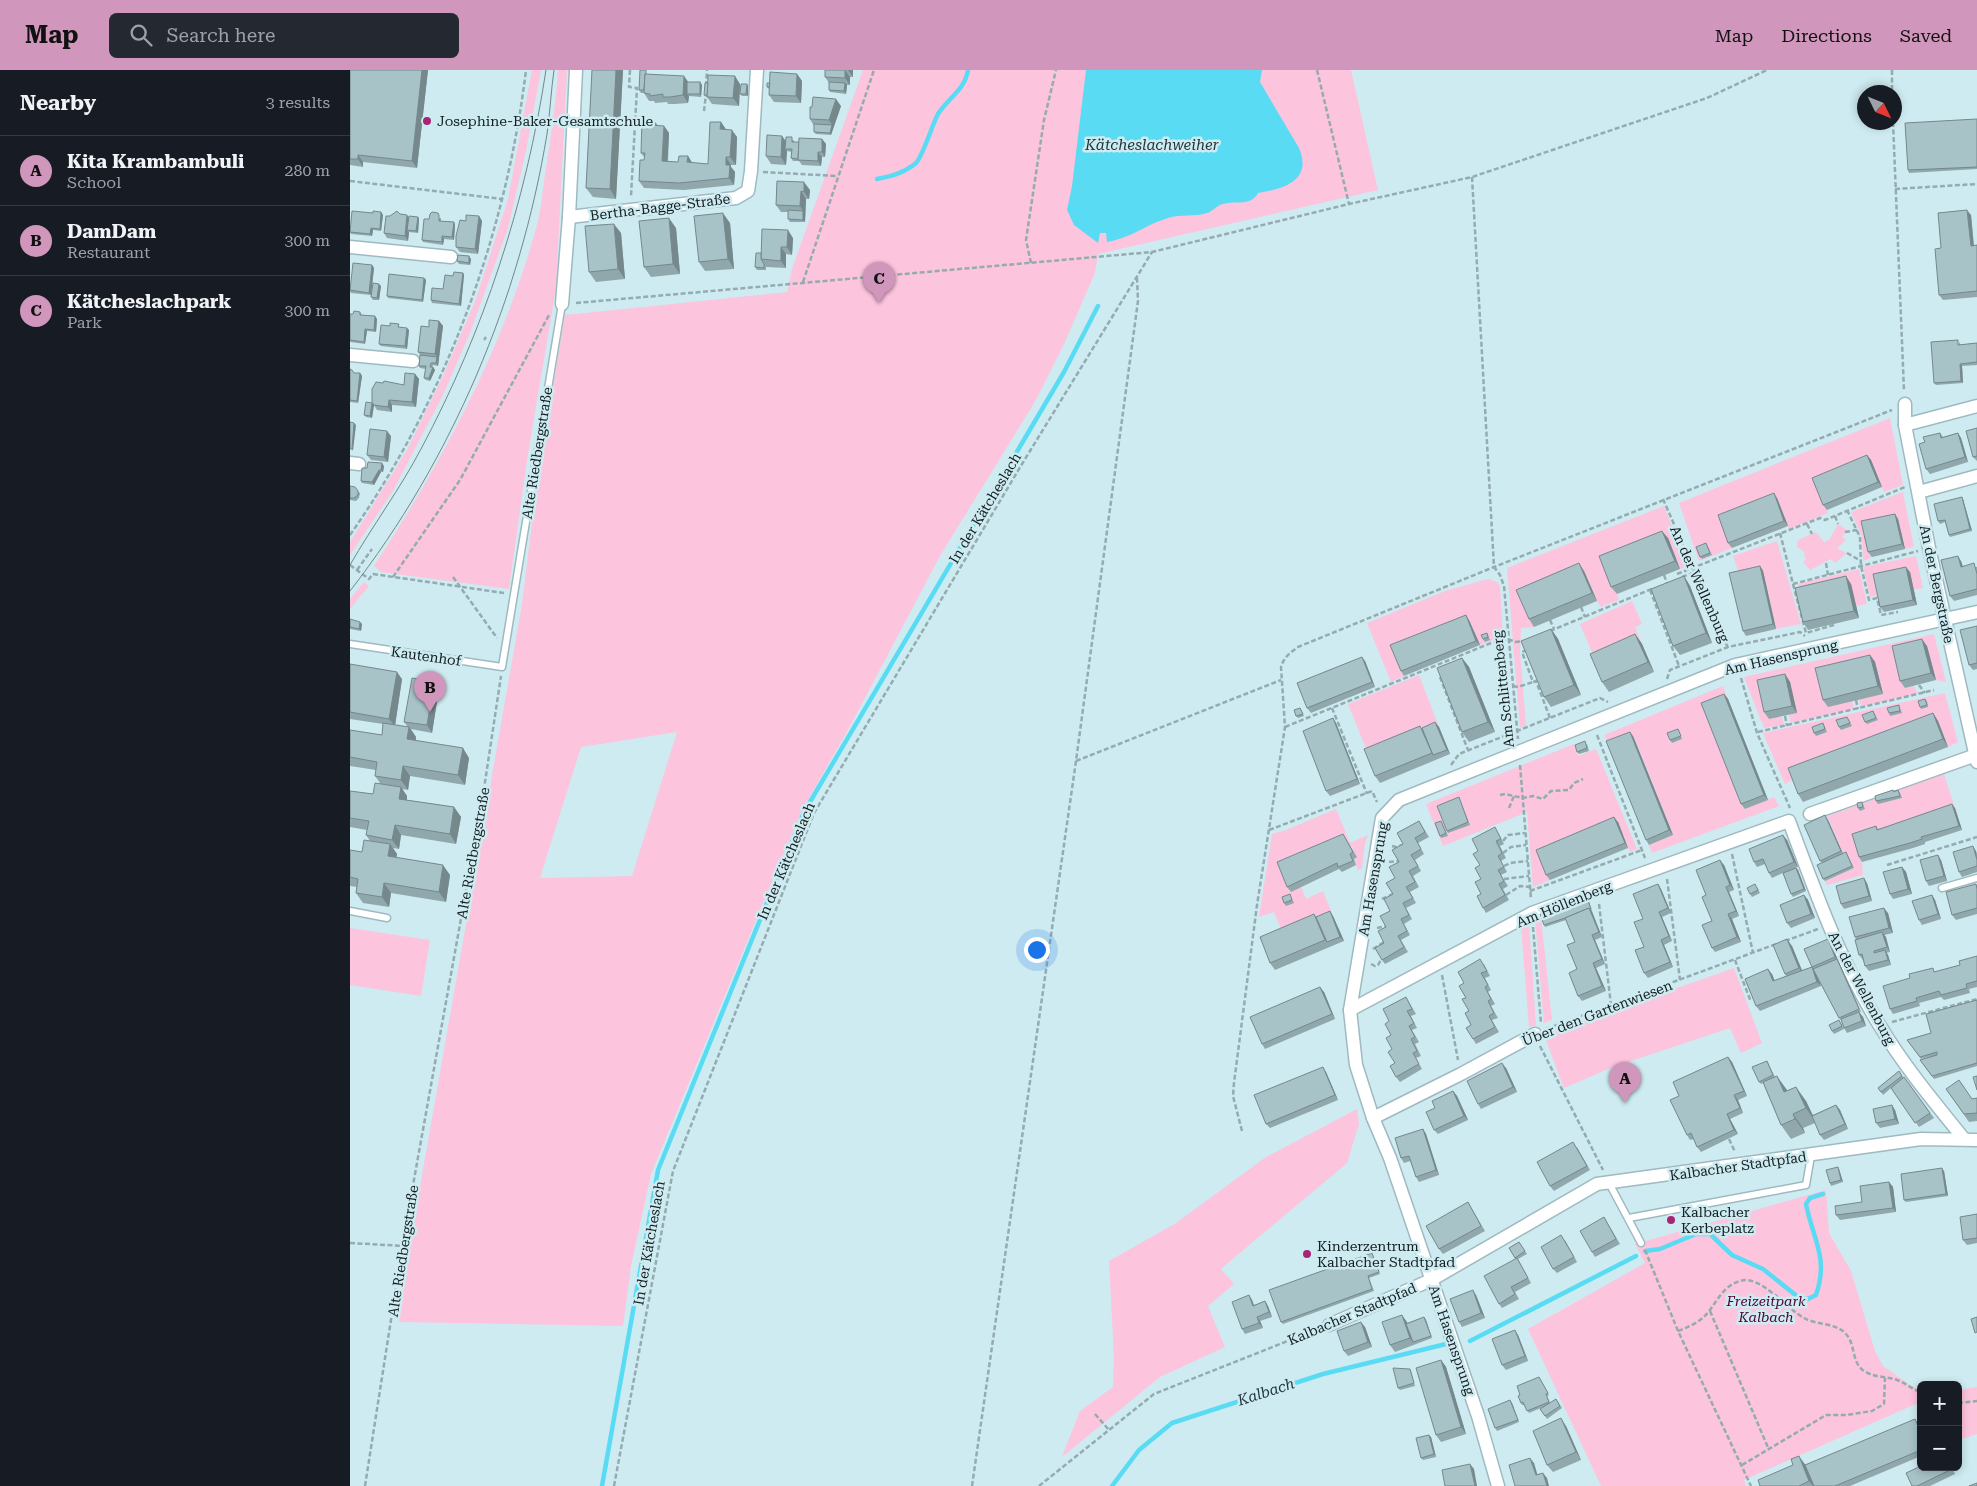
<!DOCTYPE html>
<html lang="en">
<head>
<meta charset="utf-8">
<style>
	:root { --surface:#171b24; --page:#242831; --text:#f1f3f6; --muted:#9ea1a6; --line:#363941; --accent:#d096bb }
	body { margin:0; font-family:"Roboto Serif",serif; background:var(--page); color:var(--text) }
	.controls { position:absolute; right:15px; bottom:15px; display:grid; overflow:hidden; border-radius:8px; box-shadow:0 2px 8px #0003 }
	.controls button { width:45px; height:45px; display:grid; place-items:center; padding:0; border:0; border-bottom:1px solid var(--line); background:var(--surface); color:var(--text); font:25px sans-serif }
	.compass { position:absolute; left:1507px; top:15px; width:45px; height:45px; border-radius:50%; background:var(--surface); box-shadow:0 2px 8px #0003; rotate:133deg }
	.you { position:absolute; left:686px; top:879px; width:18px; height:18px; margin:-12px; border:4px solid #fff; border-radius:50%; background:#1a73e8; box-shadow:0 0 0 8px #1a73e833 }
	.badge { display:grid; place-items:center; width:32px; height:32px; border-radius:50%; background:var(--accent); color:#111; font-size:16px; font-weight:700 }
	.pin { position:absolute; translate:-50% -41px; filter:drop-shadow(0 1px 2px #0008) }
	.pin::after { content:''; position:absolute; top:26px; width:18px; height:15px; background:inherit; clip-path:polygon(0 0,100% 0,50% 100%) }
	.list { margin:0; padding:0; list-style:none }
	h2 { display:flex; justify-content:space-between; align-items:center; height:65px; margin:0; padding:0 20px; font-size:21px }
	h2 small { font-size:16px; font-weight:400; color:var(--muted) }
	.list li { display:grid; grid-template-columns:32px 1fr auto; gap:15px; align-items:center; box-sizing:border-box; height:70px; padding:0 20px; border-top:1px solid var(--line) }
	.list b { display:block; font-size:19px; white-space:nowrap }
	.list p { margin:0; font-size:16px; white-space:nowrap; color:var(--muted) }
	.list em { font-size:16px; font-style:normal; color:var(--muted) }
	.icon { flex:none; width:28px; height:28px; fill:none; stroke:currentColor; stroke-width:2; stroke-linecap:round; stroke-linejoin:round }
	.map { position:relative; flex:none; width:1627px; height:1416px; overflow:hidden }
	header { display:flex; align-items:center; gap:30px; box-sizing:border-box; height:70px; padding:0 25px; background:var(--accent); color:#111 }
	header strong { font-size:24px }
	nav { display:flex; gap:28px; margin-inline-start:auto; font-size:18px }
	.search { width:350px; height:45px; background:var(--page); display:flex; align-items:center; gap:12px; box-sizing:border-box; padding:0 18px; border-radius:8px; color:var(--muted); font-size:19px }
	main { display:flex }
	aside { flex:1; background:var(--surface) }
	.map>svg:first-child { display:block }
	.green { fill:#fdc4de; fill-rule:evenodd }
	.water { fill:#59dcf3 }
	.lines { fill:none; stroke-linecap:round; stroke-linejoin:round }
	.stream { stroke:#59dcf3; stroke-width:4.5 }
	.lane-casing { stroke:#9ebac0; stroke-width:9 }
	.street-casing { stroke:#9ebac0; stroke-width:15 }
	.path { stroke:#94abb0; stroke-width:2.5; stroke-dasharray:5 2.5; stroke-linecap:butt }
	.lane { stroke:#fff; stroke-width:6 }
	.street { stroke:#fff; stroke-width:12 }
	.tram { stroke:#73878b; stroke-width:1 }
	.wall { fill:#90a8ac }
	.shaded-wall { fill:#75888c }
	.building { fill:#a7c3c8; stroke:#75888c }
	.poi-dot { fill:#a72572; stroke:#ceebf1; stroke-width:2 }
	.labels { text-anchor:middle; stroke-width:5; stroke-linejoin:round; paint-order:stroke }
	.poi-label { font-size:14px; fill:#141f21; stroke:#ceebf1; text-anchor:start }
	.street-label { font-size:14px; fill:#141f21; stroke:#ceebf1 }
	.park-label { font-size:14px; font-style:italic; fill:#4e0032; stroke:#ceebf1 }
	.water-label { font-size:15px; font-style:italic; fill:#1e3439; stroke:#ceebf1 }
</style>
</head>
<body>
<header>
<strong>Map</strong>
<div class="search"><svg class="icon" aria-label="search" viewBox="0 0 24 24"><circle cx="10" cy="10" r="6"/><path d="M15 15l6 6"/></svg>Search here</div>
<nav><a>Map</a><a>Directions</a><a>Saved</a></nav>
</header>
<main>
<aside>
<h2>Nearby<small>3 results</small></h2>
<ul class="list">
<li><span class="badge">A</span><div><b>Kita Krambambuli</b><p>School</p></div><em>280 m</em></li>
<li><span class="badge">B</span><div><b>DamDam</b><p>Restaurant</p></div><em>300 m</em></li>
<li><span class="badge">C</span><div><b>Kätcheslachpark</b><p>Park</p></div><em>300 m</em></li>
</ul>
</aside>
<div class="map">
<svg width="1627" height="1416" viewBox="0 0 1627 1416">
	<rect width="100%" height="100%" fill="#ceebf1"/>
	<g class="green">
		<path d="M 182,0 L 191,0 L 176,81 L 158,158 L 120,263 L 93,325 L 43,421 L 0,485 L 0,472 L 57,380 L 93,306 L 126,229 L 158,129 Z"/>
		<path d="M 208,0 L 217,0 L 206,218 L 177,390 L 159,519 L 31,502 L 24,496 C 94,389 155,275 188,151 C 192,134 193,115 196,98 C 201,65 206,33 208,0 Z"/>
		<path d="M 513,0 L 1001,0 L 1028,120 L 748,184 L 745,203 L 714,274 L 686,330 L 590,486 L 499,658 L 451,742 L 301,1104 L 281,1196 L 273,1256 L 49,1252 L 53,1214 L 172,534 L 185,428 L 215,245 L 437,222 L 442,199 ZM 327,662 L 282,806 L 190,808 L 231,677 Z"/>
		<path d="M 1540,348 L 1553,415 L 1534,422 L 1520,390 L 1466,413 L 1478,443 L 1439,459 L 1427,429 L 1371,451 L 1382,478 L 1349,491 L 1329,433 Z"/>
		<path d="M 1553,422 L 1564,477 L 1522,487 L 1513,491 L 1512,467 L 1501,442 Z"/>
		<path d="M 1314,436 L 1338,496 L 1330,499 L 1318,469 L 1267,524 L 1269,530 L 1250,537 L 1234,501 L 1172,527 L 1184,557 L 1171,558 L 1170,582 L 1176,655 L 1170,658 L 1157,498 Z"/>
		<path d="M 1488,454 L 1497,460 L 1492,467 L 1496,469 L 1487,479 L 1497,483 L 1485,493 L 1481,489 L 1460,500 L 1453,492 L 1456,489 L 1454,485 L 1455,482 L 1447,477 L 1447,472 L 1450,469 L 1466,462 L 1474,472 L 1479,470 Z"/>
		<path d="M 1427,471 L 1451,554 L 1426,559 L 1413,502 L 1390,507 L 1383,486 Z"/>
		<path d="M 1566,486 L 1573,518 L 1563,520 L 1559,502 L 1530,525 L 1520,527 L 1513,497 Z"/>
		<path d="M 1509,499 L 1517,534 L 1506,536 L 1450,525 L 1448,514 Z"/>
		<path d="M 1138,509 L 1147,512 L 1150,516 L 1153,566 L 1130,575 L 1119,550 L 1044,581 L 1054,606 L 1041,612 L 1017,553 L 1095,521 Z"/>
		<path d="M 14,512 L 19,516 L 0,539 L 0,529 Z"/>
		<path d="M 1282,531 L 1292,554 L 1285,557 L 1292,574 L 1247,594 L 1230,554 Z"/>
		<path d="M 1584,564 L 1596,612 L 1586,610 L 1577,576 L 1556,618 L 1563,616 L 1568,624 L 1511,637 L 1509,629 L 1533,624 L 1525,592 L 1502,631 L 1504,639 L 1440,653 L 1439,645 L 1447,643 L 1419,649 L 1432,647 L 1434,655 L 1414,658 L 1394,607 Z"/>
		<path d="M 1154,571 L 1162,661 L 1155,663 L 1146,574 Z"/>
		<path d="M 1069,605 L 1089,657 L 1019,686 L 998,634 Z"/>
		<path d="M 1373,616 L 1378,629 L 1355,638 L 1395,739 L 1424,727 L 1429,736 L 1302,783 L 1299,775 L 1323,765 L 1288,677 L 1283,667 L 1260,676 L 1254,665 Z"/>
		<path d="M 1595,623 L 1608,672 L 1598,677 L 1444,709 L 1435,714 L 1413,663 Z"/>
		<path d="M 1224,674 L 1228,686 L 1246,679 L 1287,779 L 1280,782 L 1267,752 L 1189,785 L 1200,810 L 1183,817 L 1177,742 L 1093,776 L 1076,734 Z"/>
		<path d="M 1594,704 L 1605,738 L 1512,792 L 1513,805 L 1477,815 L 1475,811 L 1504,798 L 1494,786 L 1477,746 Z"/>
		<path d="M 986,739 L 1000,773 L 1018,765 L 1015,773 L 1012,798 L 1008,800 L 1004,789 L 1006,787 L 1002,776 L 941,821 L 951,817 L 956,829 L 973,821 L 983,846 L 934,867 L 924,842 L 909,847 L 922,764 L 936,760 Z"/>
		<path d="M 1191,847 L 1202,950 L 1194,953 L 1185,849 Z"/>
		<path d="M 1179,854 L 1186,955 L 1179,957 L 1171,857 Z"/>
		<path d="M 0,858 L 80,870 L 71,926 L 0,915 Z"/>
		<path d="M 1384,898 L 1412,973 L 1391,983 L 1380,958 L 1263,997 L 1214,1018 L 1194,965 Z"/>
		<path d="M 1007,1039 L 1009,1054 L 997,1093 L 871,1199 L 884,1214 L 858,1236 L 875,1277 L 810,1307 L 712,1387 L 730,1341 L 763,1317 L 764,1288 L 759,1191 L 826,1153 L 916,1087 Z"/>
		<path d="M 1476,1120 L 1479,1163 L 1501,1201 L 1525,1281 L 1533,1296 L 1563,1317 L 1571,1319 L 1571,1338 L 1568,1333 L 1394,1410 L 1396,1416 L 1251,1416 L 1178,1259 L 1295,1193 L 1285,1174 Z"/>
		<path d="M 1627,1317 L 1627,1364 L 1608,1370 L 1608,1320 Z"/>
	</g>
	<path class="water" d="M 736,0 L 912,0 L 910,12 L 949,78 C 963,111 933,119 908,123 C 900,138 884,129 870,135 C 865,137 862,142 857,143 C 845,147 831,144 818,148 C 797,154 779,169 757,172 L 756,163 L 750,163 L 748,173 L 724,155 L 717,140 L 722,116 Z"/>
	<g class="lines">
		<g class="stream">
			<path d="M 527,109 C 542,106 554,103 566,93 C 573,86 582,55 588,44 C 598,28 615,20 618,0"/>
			<path d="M 1295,1181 L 1310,1179 L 1346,1164 L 1360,1164 L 1382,1185 L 1413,1199 L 1448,1227 L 1458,1229 L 1466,1225 C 1479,1187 1463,1170 1456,1134 L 1460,1128 L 1473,1124"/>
			<path d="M 1120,1271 L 1286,1186"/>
			<path d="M 252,1416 L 308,1100 L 454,742 L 714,302 L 748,236"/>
			<path d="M 762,1416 L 789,1380 L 822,1353 L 973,1304 L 1096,1274"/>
		</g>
		<g class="lane-casing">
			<g id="lane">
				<path d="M 0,574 L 152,597 L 212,234"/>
				<path d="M 1592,818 L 1627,808"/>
				<path d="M 0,841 L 37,848"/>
				<path d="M 1259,1113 L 1291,1173"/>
				<path d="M 1279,1148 L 1456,1115 L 1461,1086"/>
			</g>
		</g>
		<g class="street-casing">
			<g id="street">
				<path d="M 219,147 L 386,128 L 398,121 L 401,101 L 407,0"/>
				<path d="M 0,177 L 101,187"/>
				<path d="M 212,234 L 219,147 L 226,0"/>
				<path d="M 0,285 L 63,291"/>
				<path d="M 1555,334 L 1555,355 L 1579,478 L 1627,692"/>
				<path d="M 1555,355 L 1627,336"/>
				<path d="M 0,393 L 9,394"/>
				<path d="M 1569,422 L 1627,406"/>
				<path d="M 1460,744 L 1626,685"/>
				<path d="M 1000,940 L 1182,843 L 1439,751 C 1465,821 1490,892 1530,956 C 1554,996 1585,1033 1614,1069"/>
				<path d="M 1023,1048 L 1111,1004 L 1185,964"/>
				<path d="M 979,1255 L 1081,1210 L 1247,1114 L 1571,1069 L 1627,1070"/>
				<path d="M 1148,1416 L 1128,1346 L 1040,1088 L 1023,1048 L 1006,995 L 1000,940 L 1032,748 L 1049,730 L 1385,595 L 1627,542"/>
			</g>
		</g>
		<g class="path">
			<path d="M 280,0 L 279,17 L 287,18 L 281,126"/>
			<path d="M 967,0 L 999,134"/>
			<path d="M 1542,0 L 1542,22"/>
			<path d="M 356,16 L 357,0"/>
			<path d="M 354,41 L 356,24"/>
			<path d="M 1543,52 L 1554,321"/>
			<path d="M 413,102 L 487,106"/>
			<path d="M 1122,107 L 1144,497 L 1150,505 L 1154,516 L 1168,669"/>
			<path d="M 0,111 L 152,129"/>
			<path d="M 1545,119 L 1627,114"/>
			<path d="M 681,193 L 676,170 L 694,50 L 706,0"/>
			<path d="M 453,212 L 524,0"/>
			<path d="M 226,233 L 802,182 L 999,134 L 1122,107 L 1357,28 L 1417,0"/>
			<path d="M 134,270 L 136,267"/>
			<path d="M 1313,429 L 1378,578"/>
			<path d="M 1497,440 L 1510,467 L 1511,496 L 1519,530 L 1527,528 L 1531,545 L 1548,542"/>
			<path d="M 1485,446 L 1488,454"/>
			<path d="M 1457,454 L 1462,464"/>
			<path d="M 1495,462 L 1507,460"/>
			<path d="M 1430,463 L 1443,514 L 1568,481"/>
			<path d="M 0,465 C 96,328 156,165 176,0"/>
			<path d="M 1497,483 L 1511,491"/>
			<path d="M 1476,493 L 1478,505"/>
			<path d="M 0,495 L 19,509 L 23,504 L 154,523"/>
			<path d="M 7,500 L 22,479"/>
			<path d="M 1327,504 L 1470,448 L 1475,450 L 1555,417"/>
			<path d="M 1314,505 L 1317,513"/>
			<path d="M 43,507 L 110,410 L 199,245"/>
			<path d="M 103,507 L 147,568"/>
			<path d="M 1332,507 L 1345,502"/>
			<path d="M 1443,514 L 1456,563 L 1484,555"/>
			<path d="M 1300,520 L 1329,596"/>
			<path d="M 1231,537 L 1235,547"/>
			<path d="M 1200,550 L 1204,559"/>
			<path d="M 1200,561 L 1304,518"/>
			<path d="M 1177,580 L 1172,582 L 1183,612 L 1186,611 L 1200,648"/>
			<path d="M 1090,607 L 1118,680"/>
			<path d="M 1391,608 L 1407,663 L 1440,738"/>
			<path d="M 1317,609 L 1320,600 L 1378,577 L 1450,562 L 1455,566"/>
			<path d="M 1569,615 L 1575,623"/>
			<path d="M 1163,616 L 1168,617 L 1183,612"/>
			<path d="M 1506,630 L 1508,639"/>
			<path d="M 982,638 L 1017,724"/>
			<path d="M 1435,646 L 1437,656"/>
			<path d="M 935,657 L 1141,573 L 1158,569 L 1165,572 L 1174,571"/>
			<path d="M 1408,662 L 1584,620"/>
			<path d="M 1247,665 L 1295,788"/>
			<path d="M 726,691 L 931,610"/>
			<path d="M 1101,695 L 1109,684 L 1250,628 L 1258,632"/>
			<path d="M 1170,695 L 1181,829"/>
			<path d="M 1150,725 L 1155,724 L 1173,728 L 1183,726 L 1193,729 L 1201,721 L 1219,720 L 1224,713 L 1233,709"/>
			<path d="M 1159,738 L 1164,726"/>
			<path d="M 919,760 L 1022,721 L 1027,732"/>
			<path d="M 1153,771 L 1158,765 L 1175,763"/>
			<path d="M 1042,776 L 1046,777 L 1053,775"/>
			<path d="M 1153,783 L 1161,777 L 1176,775"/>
			<path d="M 1382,784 L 1403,883"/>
			<path d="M 1039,792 L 1049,791"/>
			<path d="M 1537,795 L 1627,767"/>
			<path d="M 1154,796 L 1160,793 L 1178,791"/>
			<path d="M 1154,809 L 1179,806"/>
			<path d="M 1317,809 L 1330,910"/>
			<path d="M 1180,821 L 1292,780"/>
			<path d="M 1156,825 L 1170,816 L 1180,817"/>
			<path d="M 1032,829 L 1043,824"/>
			<path d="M 1249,834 L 1261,935"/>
			<path d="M 1183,857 L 1191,953"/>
			<path d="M 1027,858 L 1037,856"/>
			<path d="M 1435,871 L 1468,859"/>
			<path d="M 1023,879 L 1034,872"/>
			<path d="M 1385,890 L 1401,932"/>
			<path d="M 1021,894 L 1025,896 L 1028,895 L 1032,888"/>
			<path d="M 1092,905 L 1108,990"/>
			<path d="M 1542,952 L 1627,929"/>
			<path d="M 1196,959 L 1426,874"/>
			<path d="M 1190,976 L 1253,1100"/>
			<path d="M 892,1061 L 883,1026 L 884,1013 L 907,835 L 935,657 L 931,597 C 934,587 940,583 948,577 L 1144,497 L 1542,340"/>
			<path d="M 1379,1069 L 1385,1082"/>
			<path d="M 0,1173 L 54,1176"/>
			<path d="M 1295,1180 L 1328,1261 L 1401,1416"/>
			<path d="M 1360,1241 L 1419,1380"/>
			<path d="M 1328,1261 C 1341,1256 1352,1251 1360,1240 C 1368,1229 1375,1215 1390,1211 C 1410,1204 1437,1239 1454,1248 C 1466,1255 1487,1253 1496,1264 C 1506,1275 1501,1292 1514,1301 C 1525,1308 1536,1306 1547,1310 C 1555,1313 1563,1319 1571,1323"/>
			<path d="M 1608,1333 L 1627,1331"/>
			<path d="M 745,1344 L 759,1360"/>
			<path d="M 1392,1395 L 1476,1345 L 1496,1345 L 1522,1341 L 1534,1334 L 1535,1308"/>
			<path d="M 15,1416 L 56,1154 L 132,732 L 151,606"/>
			<path d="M 264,1416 L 323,1101 L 464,743 L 672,394 L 802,182"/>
			<path d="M 622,1416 L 726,691 L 788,231 L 787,208"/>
			<path d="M 689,1416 L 804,1324 L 968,1259"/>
		</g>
		<use href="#lane" class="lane"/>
		<use href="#street" class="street"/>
		<g class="tram">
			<path d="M 0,495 C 23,455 50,419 71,379 C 134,261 176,132 196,0"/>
			<path d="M 0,521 C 102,390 170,228 197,64 C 200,43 201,21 204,0"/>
		</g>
	</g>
	<g class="wall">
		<path d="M 0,0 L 78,0 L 67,98 L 13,92 L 13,97 L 0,95 Z"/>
		<path d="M 242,0 L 273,0 L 266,129 L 243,127 L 236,118 Z"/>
		<path d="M 475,0 L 503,0 L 503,7 L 500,7 L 500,15 L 497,15 L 496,24 L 480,22 L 479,20 L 479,13 L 475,7 Z"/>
		<path d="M 298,4 L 338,12 L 350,12 L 352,15 L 351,27 L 339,26 L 338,33 L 325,34 L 318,34 L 317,32 L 305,33 L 304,31 L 299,31 L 294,23 L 291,23 L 289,20 Z"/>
		<path d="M 447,4 L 452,11 L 451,33 L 424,32 L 419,25 L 419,19 L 417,17 L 420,13 Z"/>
		<path d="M 390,14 L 389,36 L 362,34 L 357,27 L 356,27 L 354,25 Z"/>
		<path d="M 397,14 L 398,16 L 398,26 L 392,26 L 390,24 Z"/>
		<path d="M 491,36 L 481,65 L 466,64 L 464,62 L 464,56 L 460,49 Z"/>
		<path d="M 1627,49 L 1627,99 L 1559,103 L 1558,100 Z"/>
		<path d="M 371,52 L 376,59 L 387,67 L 386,95 L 381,95 L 381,97 L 385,102 L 384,115 L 334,120 L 294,118 L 289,111 L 295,88 L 291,83 L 308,56 L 314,56 L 319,63 L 318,92 L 328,92 L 338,86 L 342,93 L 358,94 Z"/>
		<path d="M 432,66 L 436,71 L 444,70 L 444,72 L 449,72 L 472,69 L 476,74 L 475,87 L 472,87 L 471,96 L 452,95 L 449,91 L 443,91 L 441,88 L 442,82 L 437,81 L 436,95 L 421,94 L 416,86 Z"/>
		<path d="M 427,111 L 460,120 L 459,129 L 456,129 L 455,152 L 440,152 L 438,149 L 438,142 L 431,142 L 426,135 Z"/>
		<path d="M 31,142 L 33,145 L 31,161 L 23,160 L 22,166 L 1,164 L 0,162 L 0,157 L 23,143 Z"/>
		<path d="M 50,144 L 59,147 L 68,147 L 69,149 L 68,163 L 59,162 L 58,171 L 37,168 L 34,163 L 40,146 Z"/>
		<path d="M 1621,145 L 1624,175 L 1627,175 L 1627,227 L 1593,230 L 1589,225 L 1591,178 Z"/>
		<path d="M 129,146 L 132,151 L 128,184 L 110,182 L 106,177 L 116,151 Z"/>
		<path d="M 91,148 L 91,151 L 104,152 L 105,155 L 104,170 L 94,169 L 93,175 L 73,172 L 72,170 L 79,149 Z"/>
		<path d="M 380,153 L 384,199 L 355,201 L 349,192 Z"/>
		<path d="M 326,158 L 330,204 L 301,207 L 294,197 Z"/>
		<path d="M 271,163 L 275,209 L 246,212 L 239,202 Z"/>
		<path d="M 443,168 L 442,185 L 436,184 L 436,198 L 416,197 L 416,200 L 407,200 L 405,197 L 411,183 Z"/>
		<path d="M 121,189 L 120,195 L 109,194 L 107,191 Z"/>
		<path d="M 22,195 L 24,198 L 21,225 L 1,223 L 0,221 L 0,217 Z"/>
		<path d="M 113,203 L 114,205 L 111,236 L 82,233 L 81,230 L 93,219 L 103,206 Z"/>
		<path d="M 74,208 L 76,210 L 73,232 L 38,228 L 37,226 Z"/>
		<path d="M 31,216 L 29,230 L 23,230 L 21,227 Z"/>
		<path d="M 10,242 L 12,245 L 27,249 L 26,262 L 17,261 L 15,274 L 0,272 L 0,244 L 3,244 Z"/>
		<path d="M 89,251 L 93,256 L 88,296 L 83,295 L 82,297 L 83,297 L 85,300 L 80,311 L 76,310 L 74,308 L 76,299 L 70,298 L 69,296 L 70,285 L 68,282 L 79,257 Z"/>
		<path d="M 50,257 L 59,260 L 57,279 L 31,276 L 29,274 Z"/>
		<path d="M 1610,272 L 1610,275 L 1627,273 L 1627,295 L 1612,296 L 1613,313 L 1586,315 L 1584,313 Z"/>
		<path d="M 0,299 L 4,303 L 10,303 L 12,306 L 8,333 L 0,332 Z"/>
		<path d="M 65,304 L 69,309 L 66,337 L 42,335 L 42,342 L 27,340 L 22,332 L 54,315 Z"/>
		<path d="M 22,333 L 24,335 L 22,348 L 16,347 L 14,345 Z"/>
		<path d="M 1627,358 L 1627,391 L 1623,387 Z"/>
		<path d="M 1590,363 L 1593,367 L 1608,363 L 1611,368 L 1618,392 L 1580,404 L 1576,399 L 1575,372 Z"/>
		<path d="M 41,366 L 38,392 L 21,390 L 17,385 Z"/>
		<path d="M 1517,385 L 1521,390 L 1532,417 L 1477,440 L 1473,435 Z"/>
		<path d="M 34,396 L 33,402 L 31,402 L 24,415 L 12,413 L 11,411 L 17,398 Z"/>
		<path d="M 0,416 L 10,423 L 9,428 L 6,431 L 0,430 Z"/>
		<path d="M 1612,427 L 1613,429 L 1622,461 L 1600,467 L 1599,465 L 1595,452 L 1590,454 L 1588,451 Z"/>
		<path d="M 1427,428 L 1438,456 L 1382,478 L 1378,473 Z"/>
		<path d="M 1545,444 L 1548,449 L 1555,479 L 1522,487 L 1518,482 Z"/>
		<path d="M 1318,468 L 1330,499 L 1267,524 L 1261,517 Z"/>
		<path d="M 1356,473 L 1362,485 L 1352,489 L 1350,487 Z"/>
		<path d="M 1611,491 L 1613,496 L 1627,497 L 1627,525 L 1604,531 L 1600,526 Z"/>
		<path d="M 1410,496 L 1413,501 L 1426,559 L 1396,566 L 1393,561 Z"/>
		<path d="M 1234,501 L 1247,531 L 1184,557 L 1179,549 Z"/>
		<path d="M 1560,502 L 1567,535 L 1534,542 L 1530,537 Z"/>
		<path d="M 1334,506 L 1340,516 L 1362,573 L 1330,585 L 1323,576 Z"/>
		<path d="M 1501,514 L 1509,548 L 1458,560 L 1453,552 Z"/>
		<path d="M 0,549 L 12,554 L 11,561 L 0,559 Z"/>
		<path d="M 1119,550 L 1130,575 L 1054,606 L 1051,601 Z"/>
		<path d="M 1627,556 L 1627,599 L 1623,600 L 1619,595 Z"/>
		<path d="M 1201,559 L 1208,569 L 1231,625 L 1201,637 L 1194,627 Z"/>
		<path d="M 1285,564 L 1292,574 L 1304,602 L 1259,622 L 1252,612 Z"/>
		<path d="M 1138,565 L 1140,570 L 1135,572 L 1133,569 Z"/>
		<path d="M 1577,576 L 1586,610 L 1555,618 L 1550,611 Z"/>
		<path d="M 1520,585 L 1525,592 L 1533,624 L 1478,637 L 1473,630 Z"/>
		<path d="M 1112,588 L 1119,597 L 1145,662 L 1119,672 L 1112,662 Z"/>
		<path d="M 1015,591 L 1025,617 L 961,643 L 957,638 Z"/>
		<path d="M 0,594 L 52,609 L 45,655 L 58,657 L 54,652 L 84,612 L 89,619 L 82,663 L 61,659 L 66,667 L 66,670 L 119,688 L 115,715 L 60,706 L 58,720 L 52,719 L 57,726 L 57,730 L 104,737 L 111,747 L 106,774 L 51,765 L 49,779 L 43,778 L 47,784 L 46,787 L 100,805 L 96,832 L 41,823 L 39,837 L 13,833 L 6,823 L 7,817 L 0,816 L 0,780 L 12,782 L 20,771 L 16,765 L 17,760 L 0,757 L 0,721 L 23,724 L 30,713 L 25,706 L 26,700 L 0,696 L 0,660 L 32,665 L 33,654 L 0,649 Z"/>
		<path d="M 1435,604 L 1440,612 L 1447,643 L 1419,649 L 1414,642 Z"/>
		<path d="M 1374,624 L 1378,629 L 1418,730 L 1395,739 L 1391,734 Z"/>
		<path d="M 1575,629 L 1577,631 L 1578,637 L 1571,639 L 1570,637 Z"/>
		<path d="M 950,638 L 954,646 L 948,648 L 946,646 Z"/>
		<path d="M 1550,638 L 1552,643 L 1540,646 L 1539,643 Z"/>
		<path d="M 1523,641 L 1528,650 L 1517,654 L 1515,652 Z"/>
		<path d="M 1583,643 L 1588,651 L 1598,677 L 1453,732 L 1448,724 Z"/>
		<path d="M 1497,647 L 1502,656 L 1491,660 L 1489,657 Z"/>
		<path d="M 983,648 L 986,653 L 1010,714 L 980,726 L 976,721 Z"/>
		<path d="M 1085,652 L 1089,657 L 1100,684 L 1030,713 L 1025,706 L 1072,658 Z"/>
		<path d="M 1474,655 L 1477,662 L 1466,666 L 1464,663 Z"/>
		<path d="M 1328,659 L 1332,669 L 1322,673 L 1320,670 Z"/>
		<path d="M 1283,666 L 1323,765 L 1299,775 L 1296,770 Z"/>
		<path d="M 1237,674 L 1239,681 L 1229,684 L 1227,682 Z"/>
		<path d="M 1543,720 L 1544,721 L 1548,720 L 1550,723 L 1552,728 L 1528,734 L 1526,731 Z"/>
		<path d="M 1109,727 L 1110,730 L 1120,755 L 1098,763 L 1097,761 Z"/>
		<path d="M 1512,732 L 1515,739 L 1510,741 L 1508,738 Z"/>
		<path d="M 1605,738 L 1612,760 L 1575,772 L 1575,774 L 1563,778 L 1512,792 L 1509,787 L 1526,756 L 1528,759 Z"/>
		<path d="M 1478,750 L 1493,784 L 1496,782 L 1504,798 L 1475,811 L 1473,809 L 1472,793 L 1470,791 Z"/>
		<path d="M 1069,751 L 1079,767 L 1068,773 L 1074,784 L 1065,790 L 1071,801 L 1063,806 L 1069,817 L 1060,822 L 1066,833 L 1056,838 L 1062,849 L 1054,854 L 1060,865 L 1051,870 L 1058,882 L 1035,894 L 1032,890 L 1036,857 L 1040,841 L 1049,792 L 1053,774 Z"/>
		<path d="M 1091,751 L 1098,766 L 1091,768 L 1090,766 Z"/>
		<path d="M 1268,752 L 1278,778 L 1200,810 L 1196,805 Z"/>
		<path d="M 1148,762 L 1154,774 L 1150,776 L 1156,788 L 1151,791 L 1157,802 L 1151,805 L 1158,816 L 1153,819 L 1159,830 L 1136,843 L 1133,838 L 1130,795 Z"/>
		<path d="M 993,764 L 1007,787 L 1004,789 L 1006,795 L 992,802 L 989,799 L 941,822 L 937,817 Z"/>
		<path d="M 1437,770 L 1448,797 L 1445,798 L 1446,798 L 1448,800 L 1456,821 L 1443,827 L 1441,824 L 1433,803 L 1422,808 L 1419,803 L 1415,794 L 1407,797 L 1404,792 Z"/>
		<path d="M 1626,781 L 1627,784 L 1627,802 L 1612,807 L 1609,802 Z"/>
		<path d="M 1591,790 L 1597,811 L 1579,816 L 1576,811 Z"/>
		<path d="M 1374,795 L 1384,820 L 1379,822 L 1389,846 L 1382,849 L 1391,872 L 1365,882 L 1362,878 L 1362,851 L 1356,825 Z"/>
		<path d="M 1552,797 L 1556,802 L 1562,824 L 1543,829 L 1540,824 Z"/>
		<path d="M 1517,813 L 1522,831 L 1494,839 L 1491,834 Z"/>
		<path d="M 1308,814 L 1311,819 L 1321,843 L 1312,847 L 1322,871 L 1314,875 L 1323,897 L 1298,908 L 1294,903 L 1293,849 Z"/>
		<path d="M 1626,814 L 1627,816 L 1627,844 L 1606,850 L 1602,845 Z"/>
		<path d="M 1407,817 L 1410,823 L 1402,827 L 1400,824 Z"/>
		<path d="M 1454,825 L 1458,830 L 1465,848 L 1441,858 L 1437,853 Z"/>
		<path d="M 1582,825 L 1585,830 L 1591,849 L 1572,855 L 1569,850 Z"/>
		<path d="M 941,827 L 944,833 L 936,836 L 934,833 Z"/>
		<path d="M 1237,828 L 1239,831 L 1242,841 L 1252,867 L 1245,870 L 1255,894 L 1246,898 L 1256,921 L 1232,931 L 1228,926 L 1227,899 L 1225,872 L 1216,850 L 1195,857 L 1194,855 Z"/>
		<path d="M 1538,843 L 1543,863 L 1534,865 L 1540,882 L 1536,883 L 1538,885 L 1541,895 L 1519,901 L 1515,896 L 1513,890 L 1509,885 L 1506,870 L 1505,867 Z"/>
		<path d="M 964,844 L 966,847 L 983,846 L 994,871 L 925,900 L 920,893 Z"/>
		<path d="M 1481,874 L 1511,942 L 1509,942 L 1513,947 L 1516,956 L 1497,963 L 1494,958 L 1491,950 L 1489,948 L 1466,905 L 1471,916 L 1410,941 L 1406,936 L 1422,904 L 1424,911 L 1436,906 L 1435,904 L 1442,876 L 1452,900 L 1462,897 Z"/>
		<path d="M 1627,886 L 1627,917 L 1619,919 L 1620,923 L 1594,930 L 1591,927 L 1569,933 L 1570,936 L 1543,944 L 1540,939 L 1586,902 L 1610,895 Z"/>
		<path d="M 1134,894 L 1140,906 L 1135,908 L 1141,920 L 1138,922 L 1145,934 L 1141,936 L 1148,948 L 1142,950 L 1149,962 L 1126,974 L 1123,969 L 1121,955 L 1116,928 L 1114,913 Z"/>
		<path d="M 974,922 L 985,949 L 915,979 L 912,974 Z"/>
		<path d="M 1056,927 L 1066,944 L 1061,946 L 1067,958 L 1062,960 L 1069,972 L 1065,974 L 1071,986 L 1066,988 L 1072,999 L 1050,1012 L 1046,1007 L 1039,951 Z"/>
		<path d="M 1627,930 L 1627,996 L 1584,1009 L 1570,990 L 1581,986 L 1571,989 L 1557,970 L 1581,963 Z"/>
		<path d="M 1491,953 L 1494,959 L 1484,964 L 1482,961 Z"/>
		<path d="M 1378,987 L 1382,992 L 1397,1026 L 1388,1030 L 1393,1043 L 1380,1049 L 1388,1064 L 1351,1082 L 1347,1077 L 1344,1069 L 1340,1070 L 1337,1065 L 1329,1026 Z"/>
		<path d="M 1417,991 L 1425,1007 L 1437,1021 L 1456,1031 L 1463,1045 L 1486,1035 L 1490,1040 L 1498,1059 L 1474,1070 L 1470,1065 L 1465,1053 L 1453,1058 L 1455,1063 L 1441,1069 L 1431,1055 L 1413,1013 L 1411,1014 L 1409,1012 Z"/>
		<path d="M 1156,998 L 1167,1022 L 1131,1039 L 1128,1034 Z"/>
		<path d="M 1549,1001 L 1553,1007 L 1554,1007 L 1584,1048 L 1569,1057 L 1541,1018 L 1533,1025 L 1528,1018 Z"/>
		<path d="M 976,1002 L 988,1030 L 920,1058 L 916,1054 Z"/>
		<path d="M 1596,1019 L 1622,1029 L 1627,1028 L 1627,1051 L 1619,1052 Z"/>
		<path d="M 1103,1021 L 1107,1026 L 1118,1050 L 1088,1064 L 1084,1060 L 1085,1038 Z"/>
		<path d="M 1545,1040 L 1549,1054 L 1530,1058 L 1526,1053 Z"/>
		<path d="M 1073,1059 L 1076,1064 L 1089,1105 L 1069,1112 L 1066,1107 L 1060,1091 L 1054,1093 L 1051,1088 Z"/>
		<path d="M 1227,1077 L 1240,1100 L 1204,1121 L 1200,1116 Z"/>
		<path d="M 1488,1097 L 1489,1099 L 1493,1112 L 1481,1116 L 1480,1113 Z"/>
		<path d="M 1594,1101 L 1598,1126 L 1556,1132 L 1554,1130 Z"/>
		<path d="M 1539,1112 L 1543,1117 L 1546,1142 L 1490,1150 L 1486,1145 L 1512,1132 Z"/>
		<path d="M 1118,1132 L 1135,1161 L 1093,1184 L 1089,1179 Z"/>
		<path d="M 1627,1144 L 1627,1173 L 1617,1175 L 1613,1170 Z"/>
		<path d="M 1254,1147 L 1270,1174 L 1245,1187 L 1242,1182 Z"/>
		<path d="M 1215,1170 L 1227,1192 L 1207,1203 L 1203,1199 Z"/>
		<path d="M 1169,1172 L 1177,1184 L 1168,1189 L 1181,1213 L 1165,1222 L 1169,1229 L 1152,1238 L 1149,1234 L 1165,1188 L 1159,1178 Z"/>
		<path d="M 1022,1183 L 1023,1185 L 1030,1204 L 1019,1208 L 1024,1221 L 933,1254 L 931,1252 Z"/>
		<path d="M 899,1225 L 902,1230 L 904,1235 L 915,1231 L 918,1236 L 922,1247 L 910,1251 L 913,1258 L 895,1264 L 892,1259 Z"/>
		<path d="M 1126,1225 L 1135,1248 L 1112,1257 L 1109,1252 Z"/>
		<path d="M 1074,1247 L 1076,1250 L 1082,1268 L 1045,1282 L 1040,1275 L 1057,1253 Z"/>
		<path d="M 1015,1257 L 1022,1277 L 998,1286 L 994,1281 Z"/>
		<path d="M 1168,1265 L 1178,1291 L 1156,1300 L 1152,1295 Z"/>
		<path d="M 1091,1290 L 1096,1297 L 1116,1364 L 1091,1372 L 1086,1365 Z"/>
		<path d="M 1060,1299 L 1061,1301 L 1065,1316 L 1050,1320 L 1048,1318 Z"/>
		<path d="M 1189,1307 L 1199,1325 L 1197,1326 L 1200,1333 L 1206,1329 L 1212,1338 L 1197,1349 L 1190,1339 L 1193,1337 L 1179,1343 L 1174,1335 L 1172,1335 L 1171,1333 L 1170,1325 Z"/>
		<path d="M 1162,1333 L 1169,1352 L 1147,1361 L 1145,1358 Z"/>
		<path d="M 1569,1354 L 1571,1359 L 1571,1386 L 1500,1416 L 1410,1416 L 1455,1395 Z"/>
		<path d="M 1216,1356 L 1231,1390 L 1203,1402 L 1197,1395 Z"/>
		<path d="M 1081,1367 L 1086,1387 L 1073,1390 L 1071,1388 Z"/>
		<path d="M 1602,1397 L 1605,1404 L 1580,1416 L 1562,1416 Z"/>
	</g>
	<g class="shaded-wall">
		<path d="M 72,0 L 78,0 L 67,98 L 62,91 Z"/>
		<path d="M 266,0 L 273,0 L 266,129 L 260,119 Z"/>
		<path d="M 495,0 L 500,7 L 500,15 L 495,8 Z"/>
		<path d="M 498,0 L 503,0 L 503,7 Z"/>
		<path d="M 447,4 L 452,11 L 451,33 L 446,26 Z"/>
		<path d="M 334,6 L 339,13 L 337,24 L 339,26 L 338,33 L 333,25 Z"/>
		<path d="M 385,6 L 390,14 L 389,36 L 383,28 Z"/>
		<path d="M 350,12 L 352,15 L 351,27 L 350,24 Z"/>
		<path d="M 495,13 L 497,15 L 496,24 L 494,21 Z"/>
		<path d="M 397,14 L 398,16 L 398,26 L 396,24 Z"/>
		<path d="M 486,29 L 491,36 L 481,65 L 480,63 L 482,55 L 479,50 Z"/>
		<path d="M 303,49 L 308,56 L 302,55 Z"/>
		<path d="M 371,52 L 376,60 L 370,59 Z"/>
		<path d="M 314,56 L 319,63 L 317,99 L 312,91 Z"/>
		<path d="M 382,60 L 387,67 L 386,95 L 380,87 Z"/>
		<path d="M 432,66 L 437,74 L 435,79 L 437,81 L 436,95 L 431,87 Z"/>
		<path d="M 472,69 L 476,74 L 475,87 L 472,82 Z"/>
		<path d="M 468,82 L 472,87 L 471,96 L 468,91 Z"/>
		<path d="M 8,85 L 13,92 L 13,97 L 8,89 Z"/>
		<path d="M 338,86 L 343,94 L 337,92 Z"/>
		<path d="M 376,87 L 381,95 L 381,97 L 385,102 L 384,115 L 379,108 L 376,95 Z"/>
		<path d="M 454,112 L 460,120 L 459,129 L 454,122 Z"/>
		<path d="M 451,121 L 456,129 L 455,152 L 453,150 L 453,141 L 450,136 Z"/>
		<path d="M 1617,140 L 1621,145 L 1624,180 L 1621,176 Z"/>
		<path d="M 31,142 L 33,145 L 31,161 L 30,159 Z"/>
		<path d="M 373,143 L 380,153 L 384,199 L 378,189 Z"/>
		<path d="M 57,145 L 60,150 L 57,160 L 59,162 L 58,171 L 55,166 Z"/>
		<path d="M 129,146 L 132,151 L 128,184 L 125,179 Z"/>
		<path d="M 68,147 L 69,149 L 68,163 L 66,161 Z"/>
		<path d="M 319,148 L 326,158 L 330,204 L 323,194 Z"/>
		<path d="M 104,152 L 105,155 L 104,170 L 102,167 Z"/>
		<path d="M 264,154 L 271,163 L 275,209 L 268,199 Z"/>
		<path d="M 21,158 L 23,160 L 22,166 L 20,164 Z"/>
		<path d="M 438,160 L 443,168 L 442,185 L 437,177 Z"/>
		<path d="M 92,166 L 94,169 L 93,175 L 92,172 Z"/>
		<path d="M 431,177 L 436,184 L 436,198 L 431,191 Z"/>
		<path d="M 119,186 L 121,189 L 120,195 L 119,193 Z"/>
		<path d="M 22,195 L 24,198 L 21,225 L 19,223 Z"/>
		<path d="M 113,203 L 114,205 L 111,236 L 109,234 Z"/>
		<path d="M 74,208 L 76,210 L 73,232 L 72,230 Z"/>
		<path d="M 29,214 L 31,216 L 29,230 L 27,228 Z"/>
		<path d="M 25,246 L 27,249 L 26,262 L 24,260 Z"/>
		<path d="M 89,251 L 93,256 L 88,296 L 86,293 L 87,287 L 85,284 Z"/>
		<path d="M 57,258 L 59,260 L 57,279 L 55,276 Z"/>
		<path d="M 15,259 L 17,261 L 15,274 L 14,272 Z"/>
		<path d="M 1610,294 L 1612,296 L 1613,313 L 1611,311 Z"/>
		<path d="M 83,297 L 85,300 L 80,311 L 79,308 Z"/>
		<path d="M 10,303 L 12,306 L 8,333 L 7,331 Z"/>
		<path d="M 65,304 L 69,309 L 66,337 L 62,332 Z"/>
		<path d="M 39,330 L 42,335 L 42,342 L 38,337 Z"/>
		<path d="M 22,333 L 24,335 L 22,348 L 20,346 Z"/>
		<path d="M 4,353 L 6,355 L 3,381 L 2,379 Z"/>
		<path d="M 37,361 L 41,366 L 38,392 L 34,387 Z"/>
		<path d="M 1608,363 L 1611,368 L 1618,392 L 1615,387 Z"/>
		<path d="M 1517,385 L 1521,390 L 1532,417 L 1528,412 Z"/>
		<path d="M 32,393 L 34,396 L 33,402 L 31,400 Z"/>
		<path d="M 29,400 L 31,402 L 24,415 L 22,412 Z"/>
		<path d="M 1424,423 L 1427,428 L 1438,456 L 1434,451 Z"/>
		<path d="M 1612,427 L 1613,429 L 1622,461 L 1620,459 Z"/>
		<path d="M 1545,444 L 1548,449 L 1555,479 L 1552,474 Z"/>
		<path d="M 1312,461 L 1318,468 L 1330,499 L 1325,491 Z"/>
		<path d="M 1608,486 L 1611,491 L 1614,502 L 1611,497 Z"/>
		<path d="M 1229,493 L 1234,501 L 1247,531 L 1242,523 Z"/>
		<path d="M 1410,496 L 1413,501 L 1426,559 L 1423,554 Z"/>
		<path d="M 1556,497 L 1560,502 L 1567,535 L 1563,530 Z"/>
		<path d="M 1334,506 L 1340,516 L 1362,573 L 1356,563 Z"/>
		<path d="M 1496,506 L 1501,514 L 1509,548 L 1504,541 Z"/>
		<path d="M 1116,545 L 1119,550 L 1130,575 L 1126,571 Z"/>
		<path d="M 10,552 L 12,554 L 11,561 L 9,559 Z"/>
		<path d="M 1201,559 L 1208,569 L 1231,625 L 1224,615 Z"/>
		<path d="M 1285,564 L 1292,574 L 1304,602 L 1298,592 Z"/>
		<path d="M 1572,569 L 1577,576 L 1586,610 L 1581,603 Z"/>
		<path d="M 1520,585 L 1525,592 L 1533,624 L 1528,616 Z"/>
		<path d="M 1012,587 L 1015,591 L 1025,617 L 1022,612 Z"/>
		<path d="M 1112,588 L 1119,597 L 1145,662 L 1138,652 Z"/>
		<path d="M 47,602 L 52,609 L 45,656 L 39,649 Z"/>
		<path d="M 1435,604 L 1440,612 L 1447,643 L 1442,636 Z"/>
		<path d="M 84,612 L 89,619 L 82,663 L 77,655 Z"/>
		<path d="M 1374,624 L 1378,629 L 1418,730 L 1414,725 Z"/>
		<path d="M 1583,643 L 1588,651 L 1598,677 L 1593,669 Z"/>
		<path d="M 983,648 L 986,653 L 1010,714 L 1007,709 Z"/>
		<path d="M 1085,652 L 1089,657 L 1100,684 L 1097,680 Z"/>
		<path d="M 59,657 L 66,667 L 64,679 L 57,669 Z"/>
		<path d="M 1280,662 L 1283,666 L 1323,765 L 1319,760 Z"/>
		<path d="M 113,678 L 119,688 L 115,715 L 108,705 Z"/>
		<path d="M 53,696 L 60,706 L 58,720 L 51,710 Z"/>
		<path d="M 51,717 L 57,726 L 56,738 L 49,729 Z"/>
		<path d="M 1602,734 L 1605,738 L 1612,760 L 1609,756 Z"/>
		<path d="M 104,737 L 111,747 L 106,774 L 100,764 Z"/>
		<path d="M 1475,745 L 1478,750 L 1494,786 L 1491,781 Z"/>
		<path d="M 1264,747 L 1268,752 L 1278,778 L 1275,773 Z"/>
		<path d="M 45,755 L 51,765 L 49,779 L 42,770 Z"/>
		<path d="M 1433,765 L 1437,770 L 1448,797 L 1444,792 Z"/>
		<path d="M 40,774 L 47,784 L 45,796 L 38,786 Z"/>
		<path d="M 1623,776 L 1626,781 L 1627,790 Z"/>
		<path d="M 1588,785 L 1591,790 L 1597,811 L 1594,806 Z"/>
		<path d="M 1370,790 L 1374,795 L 1384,820 L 1380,815 Z"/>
		<path d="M 93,795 L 100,805 L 96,832 L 89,822 Z"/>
		<path d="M 1552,797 L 1556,802 L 1562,824 L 1558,819 Z"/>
		<path d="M 1446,798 L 1448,800 L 1456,821 L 1454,819 Z"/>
		<path d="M 1514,808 L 1517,813 L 1522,831 L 1519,826 Z"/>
		<path d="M 34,813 L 41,823 L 39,837 L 32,827 Z"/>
		<path d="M 1308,814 L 1311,819 L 1321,843 L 1318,838 Z"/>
		<path d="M 1376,817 L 1379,822 L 1389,846 L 1386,841 Z"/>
		<path d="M 1454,825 L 1458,830 L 1465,848 L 1461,844 Z"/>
		<path d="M 1582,825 L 1585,830 L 1591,849 L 1588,844 Z"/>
		<path d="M 1239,838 L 1242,842 L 1252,867 L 1249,862 Z"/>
		<path d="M 1534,838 L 1538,843 L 1543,863 L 1539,858 Z"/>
		<path d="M 980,841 L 983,846 L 994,871 L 990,867 Z"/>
		<path d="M 1309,842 L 1312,847 L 1322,871 L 1319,866 Z"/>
		<path d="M 1378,844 L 1382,849 L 1391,872 L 1387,867 Z"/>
		<path d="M 1532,862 L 1536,867 L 1540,882 L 1537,877 Z"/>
		<path d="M 1242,865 L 1245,870 L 1255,894 L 1252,889 Z"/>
		<path d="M 1437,869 L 1442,876 L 1454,906 L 1449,898 Z"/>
		<path d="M 1478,869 L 1481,874 L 1511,942 L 1485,887 Z"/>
		<path d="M 1311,870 L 1314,875 L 1323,897 L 1320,892 Z"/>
		<path d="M 1535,880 L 1538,885 L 1541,895 L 1538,890 Z"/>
		<path d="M 1243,893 L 1246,898 L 1256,921 L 1252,916 Z"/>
		<path d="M 1462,897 L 1465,901 L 1471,916 L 1467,912 Z"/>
		<path d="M 1418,899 L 1422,904 L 1427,916 L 1423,911 Z"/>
		<path d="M 970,917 L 974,922 L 985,949 L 982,944 Z"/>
		<path d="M 1509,942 L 1513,947 L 1516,956 L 1512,951 Z"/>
		<path d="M 1378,987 L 1382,992 L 1397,1026 L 1394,1021 Z"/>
		<path d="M 1152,993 L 1156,998 L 1167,1022 L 1163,1017 Z"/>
		<path d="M 973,997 L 976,1002 L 988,1030 L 985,1025 Z"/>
		<path d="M 1427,1006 L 1437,1020 L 1444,1037 L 1434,1022 Z"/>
		<path d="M 1446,1017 L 1456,1031 L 1466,1053 L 1456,1038 Z"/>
		<path d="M 1103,1021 L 1107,1026 L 1118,1050 L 1114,1046 Z"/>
		<path d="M 1384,1025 L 1388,1030 L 1393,1043 L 1390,1038 Z"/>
		<path d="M 1486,1035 L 1490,1040 L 1498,1059 L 1495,1054 Z"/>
		<path d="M 1542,1035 L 1545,1040 L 1549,1054 L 1545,1049 Z"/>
		<path d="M 1377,1044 L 1380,1049 L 1388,1064 L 1384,1060 Z"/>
		<path d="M 1443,1044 L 1453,1058 L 1455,1063 L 1445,1049 Z"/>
		<path d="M 1073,1059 L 1076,1064 L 1089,1105 L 1086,1100 Z"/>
		<path d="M 1488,1097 L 1489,1099 L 1493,1112 L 1491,1110 Z"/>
		<path d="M 1592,1098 L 1594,1101 L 1598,1126 L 1596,1124 Z"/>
		<path d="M 1539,1112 L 1543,1117 L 1546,1142 L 1543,1138 Z"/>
		<path d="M 1123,1220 L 1126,1225 L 1135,1248 L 1131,1243 Z"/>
		<path d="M 899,1225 L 902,1230 L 906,1241 L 903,1236 Z"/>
		<path d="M 915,1231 L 918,1236 L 922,1247 L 919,1242 Z"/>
		<path d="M 1052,1245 L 1057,1252 L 1064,1272 L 1063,1272 L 1065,1275 L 1060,1268 Z"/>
		<path d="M 907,1247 L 910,1251 L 913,1258 L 909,1253 Z"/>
		<path d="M 1074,1247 L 1076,1250 L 1082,1268 L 1081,1266 Z"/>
		<path d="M 1011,1252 L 1015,1257 L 1022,1277 L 1018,1272 Z"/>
		<path d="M 1165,1260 L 1168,1265 L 1178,1291 L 1175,1286 Z"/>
		<path d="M 1091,1290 L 1096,1297 L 1116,1364 L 1111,1357 Z"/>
		<path d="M 1160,1330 L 1162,1333 L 1169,1352 L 1168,1350 Z"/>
		<path d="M 1211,1348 L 1216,1356 L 1231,1390 L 1226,1382 Z"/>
		<path d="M 1565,1349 L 1571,1359 L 1571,1363 Z"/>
		<path d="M 1079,1365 L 1081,1367 L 1086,1387 L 1084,1384 Z"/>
		<path d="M 1449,1386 L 1459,1400 L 1465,1416 L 1463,1416 L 1459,1411 Z"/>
		<path d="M 1180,1388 L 1184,1393 L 1189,1410 L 1186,1405 Z"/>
		<path d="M 1120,1394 L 1124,1399 L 1127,1416 L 1125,1416 Z"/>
		<path d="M 1193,1403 L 1197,1408 L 1199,1416 L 1197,1416 Z"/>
	</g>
	<g class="building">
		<path d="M 0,0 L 72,0 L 62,91 L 8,85 L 8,89 L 0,89 Z"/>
		<path d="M 242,0 L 266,0 L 260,119 L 236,118 Z"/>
		<path d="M 290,0 L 296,0 L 296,4 L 295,4 L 294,20 L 289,20 Z"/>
		<path d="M 475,0 L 495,0 L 495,8 L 475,7 Z"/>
		<path d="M 420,2 L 447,4 L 446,26 L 419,25 Z"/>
		<path d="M 295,4 L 334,6 L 333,25 L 320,27 L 313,27 L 313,24 L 300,26 L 300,24 L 294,23 Z"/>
		<path d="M 358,5 L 385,6 L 383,28 L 357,27 Z"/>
		<rect x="337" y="12" width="13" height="12"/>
		<path d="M 479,12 L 495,13 L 494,21 L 479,20 Z"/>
		<path d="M 355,13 L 358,13 L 357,25 L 354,25 Z"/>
		<path d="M 417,13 L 420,13 L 419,17 L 417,17 Z"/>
		<path d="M 391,14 L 397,14 L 396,24 L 390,24 Z"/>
		<path d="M 463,27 L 486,29 L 479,50 L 460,49 L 460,37 L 462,37 Z"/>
		<path d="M 292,48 L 303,49 L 302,55 L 314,56 L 312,91 L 328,92 L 329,86 L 338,86 L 337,92 L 358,94 L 360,52 L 371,52 L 370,59 L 382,60 L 380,87 L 376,87 L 376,95 L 380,95 L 379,108 L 329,113 L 289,111 L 290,90 L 294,90 L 295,83 L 291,83 Z"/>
		<path d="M 1627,49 L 1627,97 L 1558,100 L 1555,53 Z"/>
		<path d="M 464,54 L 482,55 L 480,63 L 464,62 Z"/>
		<path d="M 417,65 L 432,66 L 431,87 L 416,86 Z"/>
		<path d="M 436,67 L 442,67 L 442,72 L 449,72 L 448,89 L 441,88 L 442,79 L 435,79 Z"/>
		<path d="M 449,68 L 472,69 L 472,82 L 468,82 L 468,91 L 448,90 Z"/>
		<path d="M 427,111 L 454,112 L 454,122 L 451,121 L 450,136 L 426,135 Z"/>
		<path d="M 438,140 L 453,141 L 453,150 L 438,149 Z"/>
		<path d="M 1617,140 L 1621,176 L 1627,175 L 1627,221 L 1589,225 L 1585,179 L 1591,178 L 1588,143 Z"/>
		<path d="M 2,141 L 23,143 L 23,141 L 31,142 L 30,159 L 21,158 L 20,164 L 0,162 Z"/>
		<path d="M 47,141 L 50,144 L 57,145 L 55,166 L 34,163 L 36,146 L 40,146 Z"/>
		<path d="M 82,142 L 88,143 L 89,145 L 89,151 L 104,152 L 102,167 L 92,166 L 92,172 L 72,170 L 74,149 L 79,149 L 80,144 Z"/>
		<path d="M 373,143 L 378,189 L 349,192 L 344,146 Z"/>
		<path d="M 116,145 L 129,146 L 125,179 L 106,177 L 106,166 L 110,150 L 116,151 Z"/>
		<path d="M 59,146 L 68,147 L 66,161 L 57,160 Z"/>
		<path d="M 319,148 L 323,194 L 294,197 L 289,151 Z"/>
		<path d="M 264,154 L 268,199 L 239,202 L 235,156 Z"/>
		<path d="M 412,159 L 438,160 L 437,177 L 431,177 L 431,191 L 411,189 Z"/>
		<path d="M 406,183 L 411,183 L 411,189 L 414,194 L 414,198 L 405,197 Z"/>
		<path d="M 108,185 L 119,186 L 119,193 L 107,191 Z"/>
		<path d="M 3,193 L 22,195 L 19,223 L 0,220 Z"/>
		<path d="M 104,202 L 113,203 L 109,234 L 81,230 L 82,218 L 93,219 L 95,205 L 103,206 Z"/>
		<path d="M 39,204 L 74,208 L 72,230 L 37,226 Z"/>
		<path d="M 23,213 L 29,214 L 27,228 L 21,227 Z"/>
		<path d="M 4,241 L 10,242 L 10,245 L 25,246 L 24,260 L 15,259 L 14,272 L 0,270 L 0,244 L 3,244 Z"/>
		<path d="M 79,250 L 89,251 L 85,284 L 68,282 L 71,256 L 79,257 Z"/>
		<path d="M 40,253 L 49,254 L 48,257 L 57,258 L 55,276 L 29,274 L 31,255 L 40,256 Z"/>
		<path d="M 1608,270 L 1608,275 L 1627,273 L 1627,292 L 1610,294 L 1611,311 L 1584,313 L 1581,272 Z"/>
		<path d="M 70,285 L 87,287 L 86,293 L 81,293 L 80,297 L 83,297 L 79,308 L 74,308 L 76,296 L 69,296 Z"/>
		<path d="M 0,299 L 2,300 L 4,303 L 10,303 L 7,331 L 0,330 Z"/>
		<path d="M 55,303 L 65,304 L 62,332 L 39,330 L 38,337 L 24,335 L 22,332 L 22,319 L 26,312 L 33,313 L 34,311 L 54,315 Z"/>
		<path d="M 16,332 L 22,333 L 20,346 L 14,345 Z"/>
		<path d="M 0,352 L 4,353 L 2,379 L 0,379 Z"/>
		<path d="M 1627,358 L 1627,386 L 1623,387 L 1616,361 Z"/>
		<path d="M 20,359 L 37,361 L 34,387 L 17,385 Z"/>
		<path d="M 1590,363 L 1591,368 L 1608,363 L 1615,387 L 1576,399 L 1569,374 L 1575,372 L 1573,367 Z"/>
		<path d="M 1517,385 L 1528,412 L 1473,435 L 1462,408 Z"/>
		<path d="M 18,392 L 32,393 L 31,400 L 29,400 L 22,412 L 11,411 L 12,398 L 17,398 Z"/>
		<path d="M 0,416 L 5,417 L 8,421 L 8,425 L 4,428 L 0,428 Z"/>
		<path d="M 1424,423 L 1434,451 L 1378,473 L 1368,445 Z"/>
		<path d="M 1612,427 L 1620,459 L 1599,465 L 1595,450 L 1588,451 L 1584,434 Z"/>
		<path d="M 1545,444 L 1552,474 L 1518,482 L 1511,451 Z"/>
		<path d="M 1312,461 L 1325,491 L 1261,517 L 1249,486 Z"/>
		<path d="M 1356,473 L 1360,483 L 1350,487 L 1346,477 Z"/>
		<path d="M 1608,486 L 1611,497 L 1624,493 L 1627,504 L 1627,519 L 1600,526 L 1591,490 Z"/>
		<path d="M 1229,493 L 1242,523 L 1179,549 L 1166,520 Z"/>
		<path d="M 1410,496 L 1423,554 L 1393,561 L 1379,503 Z"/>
		<path d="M 1556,497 L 1563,530 L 1530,537 L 1523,504 Z"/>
		<path d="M 1334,506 L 1356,563 L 1323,576 L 1301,519 Z"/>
		<path d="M 1496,506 L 1504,541 L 1453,552 L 1445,518 Z"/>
		<path d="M 1116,545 L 1126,571 L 1051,601 L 1040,575 Z"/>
		<path d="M 0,549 L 10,552 L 9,559 L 0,557 Z"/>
		<path d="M 1627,556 L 1627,593 L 1619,595 L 1610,560 Z"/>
		<path d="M 1201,559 L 1224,615 L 1194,627 L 1171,571 Z"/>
		<path d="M 1137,563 L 1138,567 L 1133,569 L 1131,565 Z"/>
		<path d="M 1285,564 L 1298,592 L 1252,612 L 1240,584 Z"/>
		<path d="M 1572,569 L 1581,603 L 1550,611 L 1542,576 Z"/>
		<path d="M 1520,585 L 1528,616 L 1473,630 L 1465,598 Z"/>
		<path d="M 1012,587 L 1022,612 L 957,638 L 947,613 Z"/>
		<path d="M 1112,588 L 1138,652 L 1112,662 L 1087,598 Z"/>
		<path d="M 0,594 L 47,602 L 39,649 L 0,642 Z"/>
		<path d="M 1435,604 L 1442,636 L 1414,642 L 1407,610 Z"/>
		<path d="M 62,608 L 84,612 L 77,655 L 54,652 Z"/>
		<path d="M 1374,624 L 1414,725 L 1391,734 L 1351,633 Z"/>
		<path d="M 1575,629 L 1577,635 L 1570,637 L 1568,631 Z"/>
		<path d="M 1549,635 L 1550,641 L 1539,643 L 1537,638 Z"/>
		<path d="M 950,638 L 953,644 L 946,646 L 944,640 Z"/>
		<path d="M 1523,641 L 1526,648 L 1515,652 L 1512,645 Z"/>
		<path d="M 1583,643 L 1593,669 L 1448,724 L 1438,698 Z"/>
		<path d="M 1497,647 L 1500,653 L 1489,657 L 1486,650 Z"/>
		<path d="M 983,648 L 1007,709 L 976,721 L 953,661 Z"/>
		<path d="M 1085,652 L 1097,680 L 1083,685 L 1072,658 Z"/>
		<path d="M 33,653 L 59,657 L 57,669 L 113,678 L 108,705 L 53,696 L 51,710 L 25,706 L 27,692 L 0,687 L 0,660 L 32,665 Z"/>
		<path d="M 1473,653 L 1475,659 L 1464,663 L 1462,657 Z"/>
		<path d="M 1070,656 L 1082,683 L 1025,706 L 1014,679 Z"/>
		<path d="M 1328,659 L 1331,666 L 1320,670 L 1317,663 Z"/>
		<path d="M 1280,662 L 1319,760 L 1296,770 L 1256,671 Z"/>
		<path d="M 1235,671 L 1237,678 L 1227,682 L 1225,675 Z"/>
		<path d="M 25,713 L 51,717 L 49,729 L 104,737 L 100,764 L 45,755 L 42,770 L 16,765 L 19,751 L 0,748 L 0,721 L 23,724 Z"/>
		<path d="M 1543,720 L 1544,722 L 1548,720 L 1550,726 L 1526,731 L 1525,726 Z"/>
		<path d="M 1109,727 L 1118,752 L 1097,761 L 1087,736 Z"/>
		<path d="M 1512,732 L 1513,737 L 1508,738 L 1507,733 Z"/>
		<path d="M 1602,734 L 1609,756 L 1571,767 L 1572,769 L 1560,773 L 1509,787 L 1502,764 L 1526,756 L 1527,760 Z"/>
		<path d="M 1475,745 L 1491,781 L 1470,791 L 1454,755 Z"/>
		<path d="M 1264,747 L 1275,773 L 1196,805 L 1186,780 Z"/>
		<path d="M 1069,751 L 1075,762 L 1065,768 L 1071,779 L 1061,785 L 1068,796 L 1059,801 L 1065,812 L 1056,817 L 1063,828 L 1053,833 L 1059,845 L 1051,849 L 1057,861 L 1048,866 L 1054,877 L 1032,890 L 1025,878 L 1034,873 L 1028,861 L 1036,857 L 1030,846 L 1040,841 L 1034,829 L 1043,824 L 1036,813 L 1045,808 L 1039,797 L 1049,792 L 1042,780 L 1053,774 L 1047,763 Z"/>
		<path d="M 1091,751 L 1096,763 L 1090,766 L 1085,753 Z"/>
		<path d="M 1145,757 L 1151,769 L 1146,771 L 1152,783 L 1148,786 L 1154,797 L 1148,800 L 1154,811 L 1149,814 L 1155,825 L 1133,838 L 1127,826 L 1131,824 L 1125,812 L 1131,809 L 1125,798 L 1130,795 L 1123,784 L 1128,781 L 1122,769 Z"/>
		<path d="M 993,764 L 1003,782 L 1000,784 L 1003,791 L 988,797 L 987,793 L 937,817 L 927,792 Z"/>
		<path d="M 1433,765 L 1444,792 L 1419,803 L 1413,789 L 1404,792 L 1399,779 Z"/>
		<path d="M 14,770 L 40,774 L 38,786 L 93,795 L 89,822 L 34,813 L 32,827 L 6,823 L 8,809 L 0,807 L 0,780 L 12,782 Z"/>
		<path d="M 1623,776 L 1627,790 L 1627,796 L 1609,802 L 1603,782 Z"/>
		<path d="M 1496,782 L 1502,796 L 1473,809 L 1467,795 Z"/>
		<path d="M 1588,785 L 1594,806 L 1576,811 L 1570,790 Z"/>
		<path d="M 1370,790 L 1380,815 L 1376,817 L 1386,841 L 1378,844 L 1387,867 L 1362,878 L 1352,855 L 1362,851 L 1352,827 L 1356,825 L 1346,800 Z"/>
		<path d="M 1552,797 L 1558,819 L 1540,824 L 1533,802 Z"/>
		<path d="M 1446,798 L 1454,819 L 1441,824 L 1433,803 Z"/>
		<path d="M 1514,808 L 1519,826 L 1491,834 L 1486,816 Z"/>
		<path d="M 1308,814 L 1318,838 L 1309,842 L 1319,866 L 1311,870 L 1320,892 L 1294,903 L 1285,880 L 1294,877 L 1284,852 L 1293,849 L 1283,824 Z"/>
		<path d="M 1405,814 L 1408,820 L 1400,824 L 1397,818 Z"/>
		<path d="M 1626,814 L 1627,819 L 1627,838 L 1602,845 L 1596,822 Z"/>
		<path d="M 940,824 L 942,830 L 934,833 L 932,827 Z"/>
		<path d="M 1454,825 L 1461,844 L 1437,853 L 1430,835 Z"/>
		<path d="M 1582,825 L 1588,844 L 1569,850 L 1562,831 Z"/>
		<path d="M 1237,828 L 1241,839 L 1240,839 L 1239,838 L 1215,848 L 1194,855 L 1190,844 Z"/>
		<path d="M 1239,838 L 1249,862 L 1242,865 L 1252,889 L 1243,893 L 1252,916 L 1228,926 L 1219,903 L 1227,899 L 1217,875 L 1225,872 L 1215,848 Z"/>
		<path d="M 1534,838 L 1539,858 L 1505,867 L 1499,847 Z"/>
		<path d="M 980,841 L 990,867 L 977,872 L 966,847 Z"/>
		<path d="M 964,844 L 975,870 L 920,893 L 910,867 Z"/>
		<path d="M 1532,862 L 1537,877 L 1524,881 L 1524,883 L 1535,880 L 1538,890 L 1515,896 L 1512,884 L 1509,885 L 1505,870 Z"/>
		<path d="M 1437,869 L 1449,898 L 1435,904 L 1423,875 Z"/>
		<path d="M 1478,869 L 1485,887 L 1462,897 L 1454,879 Z"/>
		<path d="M 1627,886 L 1627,911 L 1616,914 L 1617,918 L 1591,925 L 1589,921 L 1566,928 L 1567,931 L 1540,939 L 1533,916 L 1560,908 L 1559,904 L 1583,898 L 1584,902 L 1610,895 L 1609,891 Z"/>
		<path d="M 1130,889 L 1137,901 L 1131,903 L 1138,915 L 1135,917 L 1141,929 L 1138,931 L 1144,943 L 1139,946 L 1145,957 L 1123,969 L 1116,958 L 1121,955 L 1115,943 L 1119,941 L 1112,929 L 1116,928 L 1109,916 L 1114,913 L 1108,902 Z"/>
		<path d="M 1487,889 L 1509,939 L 1489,948 L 1463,899 Z"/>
		<path d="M 1462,897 L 1467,912 L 1406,936 L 1395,909 L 1418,899 L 1423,911 Z"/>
		<path d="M 970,917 L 982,944 L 912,974 L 900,947 Z"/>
		<path d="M 1056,927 L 1062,939 L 1057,941 L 1064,953 L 1059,956 L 1065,967 L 1061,969 L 1067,981 L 1063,983 L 1069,994 L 1046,1007 L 1040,996 L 1045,993 L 1038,982 L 1042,979 L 1036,968 L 1041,965 L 1035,954 L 1039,951 L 1033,939 Z"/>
		<path d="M 1627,930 L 1627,993 L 1582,1006 L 1570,990 L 1587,985 L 1587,982 L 1570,987 L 1557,970 L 1581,963 L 1576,944 Z"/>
		<path d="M 1509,942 L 1512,951 L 1494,958 L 1491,949 Z"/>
		<path d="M 1489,950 L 1492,956 L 1482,961 L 1479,955 Z"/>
		<path d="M 1378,987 L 1394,1021 L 1384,1025 L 1390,1038 L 1377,1044 L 1384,1060 L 1347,1077 L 1341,1063 L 1337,1065 L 1320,1030 L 1329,1026 L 1323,1012 Z"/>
		<path d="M 1417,991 L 1423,1005 L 1409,1012 L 1402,997 Z"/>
		<path d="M 1152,993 L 1163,1017 L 1128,1034 L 1117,1011 Z"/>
		<path d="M 973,997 L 985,1025 L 916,1054 L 904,1025 Z"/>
		<path d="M 1549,1001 L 1552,1006 L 1531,1022 L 1528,1018 Z"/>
		<path d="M 1427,1006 L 1434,1022 L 1446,1017 L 1456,1038 L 1443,1044 L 1445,1049 L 1431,1055 L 1413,1012 Z"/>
		<path d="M 1627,1006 L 1627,1020 L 1623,1007 Z"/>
		<path d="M 1554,1007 L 1580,1043 L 1565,1053 L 1541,1018 Z"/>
		<path d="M 1609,1010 L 1622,1029 L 1627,1028 L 1627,1043 L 1614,1044 L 1596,1019 Z"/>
		<path d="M 1103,1021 L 1114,1046 L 1084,1060 L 1076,1042 L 1085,1038 L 1082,1031 Z"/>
		<path d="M 1486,1035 L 1495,1054 L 1470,1065 L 1462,1046 Z"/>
		<path d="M 1542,1035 L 1545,1049 L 1526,1053 L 1523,1039 Z"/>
		<path d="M 1073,1059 L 1086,1100 L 1066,1107 L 1059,1086 L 1051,1088 L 1045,1068 Z"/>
		<path d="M 1223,1072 L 1237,1096 L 1200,1116 L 1187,1092 Z"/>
		<path d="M 1488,1097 L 1491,1110 L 1480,1113 L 1476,1100 Z"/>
		<path d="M 1592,1098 L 1596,1124 L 1554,1130 L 1551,1104 Z"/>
		<path d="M 1539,1112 L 1543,1138 L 1486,1145 L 1485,1136 L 1512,1132 L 1510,1116 Z"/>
		<path d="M 1118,1132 L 1131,1156 L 1089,1179 L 1076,1156 Z"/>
		<path d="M 1627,1144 L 1627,1168 L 1613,1170 L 1610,1147 Z"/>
		<path d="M 1254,1147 L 1266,1169 L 1242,1182 L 1230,1161 Z"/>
		<path d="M 1211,1165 L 1224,1187 L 1203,1199 L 1191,1177 Z"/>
		<path d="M 1169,1172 L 1175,1181 L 1165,1188 L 1159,1178 Z"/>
		<path d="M 1022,1183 L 1029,1202 L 1018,1206 L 1022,1219 L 931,1252 L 919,1220 Z"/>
		<path d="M 1167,1188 L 1178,1208 L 1161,1217 L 1165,1224 L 1149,1234 L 1134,1206 Z"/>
		<path d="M 1123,1220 L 1131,1243 L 1109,1252 L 1100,1229 Z"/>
		<path d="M 899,1225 L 903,1236 L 915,1231 L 919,1242 L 907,1247 L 909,1253 L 892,1259 L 882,1232 Z"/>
		<path d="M 1052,1245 L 1060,1268 L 1040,1275 L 1032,1252 Z"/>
		<path d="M 1074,1247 L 1081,1266 L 1063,1272 L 1056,1254 Z"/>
		<path d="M 1627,1247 L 1627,1262 L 1625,1263 L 1621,1249 Z"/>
		<path d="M 1011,1252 L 1018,1272 L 994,1281 L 987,1261 Z"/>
		<path d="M 1165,1260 L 1175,1286 L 1152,1295 L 1142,1269 Z"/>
		<path d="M 1091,1290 L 1111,1357 L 1086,1365 L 1066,1298 Z"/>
		<path d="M 1043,1298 L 1060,1299 L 1064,1313 L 1048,1318 Z"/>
		<path d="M 1189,1307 L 1198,1323 L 1196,1324 L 1199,1332 L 1177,1341 L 1173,1332 L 1171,1333 L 1168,1326 L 1170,1325 L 1167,1316 Z"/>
		<path d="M 1206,1329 L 1210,1336 L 1195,1346 L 1190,1339 Z"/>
		<path d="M 1160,1330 L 1168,1350 L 1145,1358 L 1138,1339 Z"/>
		<path d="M 1211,1348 L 1226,1382 L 1197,1395 L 1183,1361 Z"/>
		<path d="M 1565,1349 L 1571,1363 L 1571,1380 L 1485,1416 L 1464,1416 L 1455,1395 Z"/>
		<path d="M 1079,1365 L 1084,1384 L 1071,1388 L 1066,1368 Z"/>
		<path d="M 1449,1386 L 1459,1411 L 1449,1416 L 1410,1416 L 1408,1410 L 1443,1395 L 1441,1389 Z"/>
		<path d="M 1180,1388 L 1186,1405 L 1193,1403 L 1197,1416 L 1165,1416 L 1159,1395 Z"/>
		<path d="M 1120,1394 L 1125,1416 L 1095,1416 L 1092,1400 Z"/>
		<path d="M 1571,1396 L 1571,1397 L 1601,1397 L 1602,1399 L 1567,1416 L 1562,1416 L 1556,1403 Z"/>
		<path d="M 1627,1413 L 1627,1416 L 1619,1416 Z"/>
	</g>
	<g class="poi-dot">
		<circle cx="77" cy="51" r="5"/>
		<circle cx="1321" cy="1150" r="5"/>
		<circle cx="957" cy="1184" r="5"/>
	</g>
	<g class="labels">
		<g class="poi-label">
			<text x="87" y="56">Josephine-Baker-Gesamtschule</text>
			<text x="1331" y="1147">Kalbacher<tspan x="1331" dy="16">Kerbeplatz</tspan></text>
			<text x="967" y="1181">Kinderzentrum<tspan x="967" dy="16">Kalbacher Stadtpfad</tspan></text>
		</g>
		<g class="street-label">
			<text transform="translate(310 137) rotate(-7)" y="5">Bertha-Bagge-Straße</text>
			<text transform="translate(187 383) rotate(-81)" y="5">Alte Riedbergstraße</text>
			<text transform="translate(635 438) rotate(-59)" y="5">In der Kätcheslach</text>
			<text transform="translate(1350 514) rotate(66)" y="5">An der Wellenburg</text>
			<text transform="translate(1587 514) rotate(78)" y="5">An der Bergstraße</text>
			<text transform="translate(76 586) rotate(8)" y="5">Kautenhof</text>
			<text transform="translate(1431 587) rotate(-13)" y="5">Am Hasensprung</text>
			<text transform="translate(1153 619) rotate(-96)" y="5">Am Schlittenberg</text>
			<text transform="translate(123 783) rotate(-80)" y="5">Alte Riedbergstraße</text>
			<text transform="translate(436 791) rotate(-67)" y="5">In der Kätcheslach</text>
			<text transform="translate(1023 809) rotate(-80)" y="5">Am Hasensprung</text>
			<text transform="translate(1214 834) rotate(-22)" y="5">Am Höllenberg</text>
			<text transform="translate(1512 918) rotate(62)" y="5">An der Wellenburg</text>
			<text transform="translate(1247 943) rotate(-21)" y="5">Über den Gartenwiesen</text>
			<text transform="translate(1388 1096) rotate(-8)" y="5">Kalbacher Stadtpfad</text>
			<text transform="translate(299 1173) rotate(-80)" y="5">In der Kätcheslach</text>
			<text transform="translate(53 1181) rotate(-81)" y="5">Alte Riedbergstraße</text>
			<text transform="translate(1002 1244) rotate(-23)" y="5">Kalbacher Stadtpfad</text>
			<text transform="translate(1102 1270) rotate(71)" y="5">Am Hasensprung</text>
		</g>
		<g class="park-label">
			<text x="1416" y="1236">Freizeitpark<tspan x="1416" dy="16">Kalbach</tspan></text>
		</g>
		<g class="water-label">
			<text x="802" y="80">Kätcheslachweiher</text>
			<text transform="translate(916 1322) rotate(-18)" y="5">Kalbach</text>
		</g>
	</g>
</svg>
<div class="controls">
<button>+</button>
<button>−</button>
</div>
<svg class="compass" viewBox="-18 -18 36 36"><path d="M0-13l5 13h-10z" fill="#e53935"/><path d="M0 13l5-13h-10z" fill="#9ea1a6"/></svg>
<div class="you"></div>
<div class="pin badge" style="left:1275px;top:1033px">A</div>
<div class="pin badge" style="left:80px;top:642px">B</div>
<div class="pin badge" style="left:529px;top:233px">C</div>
</div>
</main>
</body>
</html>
